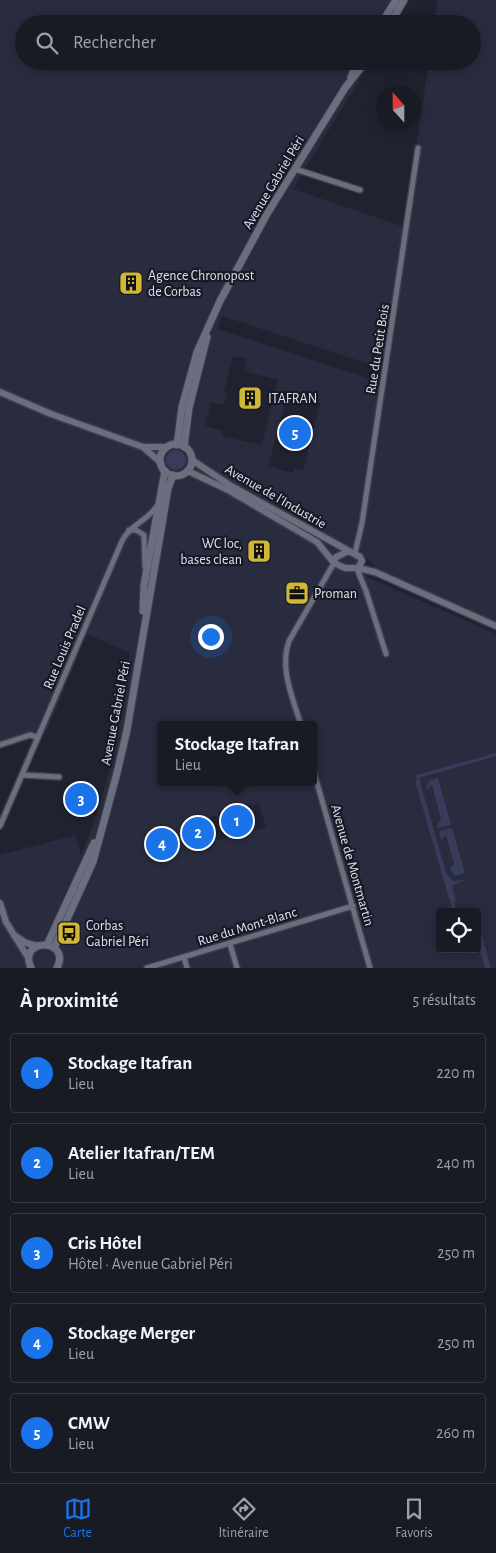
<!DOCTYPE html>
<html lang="fr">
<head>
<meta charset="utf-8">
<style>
	:root { --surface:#181a24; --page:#21232c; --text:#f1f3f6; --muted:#9fa1a6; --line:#363841; --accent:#1a73e8 }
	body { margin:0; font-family:"Alegreya Sans",sans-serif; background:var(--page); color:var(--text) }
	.controls { position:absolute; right:15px; bottom:15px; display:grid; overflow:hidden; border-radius:5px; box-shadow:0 2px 12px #0003 }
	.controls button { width:45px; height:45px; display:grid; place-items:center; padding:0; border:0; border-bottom:1px solid var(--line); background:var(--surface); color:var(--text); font:25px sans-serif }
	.compass { position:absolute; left:376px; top:85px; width:45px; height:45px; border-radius:50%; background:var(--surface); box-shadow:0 2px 12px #0003; rotate:339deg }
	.you { position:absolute; left:210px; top:636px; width:18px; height:18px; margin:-12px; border:4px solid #fff; border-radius:50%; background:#1a73e8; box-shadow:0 0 0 8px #1a73e833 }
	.badge { display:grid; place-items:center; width:32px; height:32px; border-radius:50%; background:var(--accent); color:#fff; font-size:16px; font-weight:700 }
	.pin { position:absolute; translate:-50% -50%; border:2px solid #fff; box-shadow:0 1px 5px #0006 }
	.popup { position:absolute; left:157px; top:721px; width:160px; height:65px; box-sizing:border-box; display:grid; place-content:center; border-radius:5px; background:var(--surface); filter:drop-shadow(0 1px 4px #0005); font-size:16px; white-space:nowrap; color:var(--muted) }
	.popup b { font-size:19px; color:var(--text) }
	.popup::after { content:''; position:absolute; left:50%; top:100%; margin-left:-10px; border:10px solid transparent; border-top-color:var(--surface) }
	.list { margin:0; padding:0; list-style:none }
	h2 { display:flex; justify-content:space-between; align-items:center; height:65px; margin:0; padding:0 20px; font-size:21px }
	h2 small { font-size:16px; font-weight:400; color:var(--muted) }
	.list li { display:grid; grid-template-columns:32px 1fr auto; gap:15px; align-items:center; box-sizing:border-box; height:80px; margin:0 10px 10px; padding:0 10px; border:1px solid var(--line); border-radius:5px }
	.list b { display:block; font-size:19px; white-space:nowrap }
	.list p { margin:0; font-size:16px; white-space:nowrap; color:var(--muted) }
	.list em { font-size:16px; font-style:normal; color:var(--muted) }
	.icon { flex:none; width:28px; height:28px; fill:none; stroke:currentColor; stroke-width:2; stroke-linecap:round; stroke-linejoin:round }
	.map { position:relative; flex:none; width:496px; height:968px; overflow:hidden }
	.search { position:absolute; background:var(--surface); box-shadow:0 2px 12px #0003; left:15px; right:15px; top:15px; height:55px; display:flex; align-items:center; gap:12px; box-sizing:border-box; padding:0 18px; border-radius:28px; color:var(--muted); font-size:19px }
	.sheet { height:515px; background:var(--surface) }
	nav { display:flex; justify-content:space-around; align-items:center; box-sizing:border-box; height:70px; border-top:1px solid var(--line); background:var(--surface); font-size:14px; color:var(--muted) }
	nav a { display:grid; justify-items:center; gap:2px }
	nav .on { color:var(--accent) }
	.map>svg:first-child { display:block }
	.built { fill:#292c3e; fill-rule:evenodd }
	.green { fill:#383b5a }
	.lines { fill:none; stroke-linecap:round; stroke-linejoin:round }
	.minor-casing { stroke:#3d3f4a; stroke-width:8 }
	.tertiary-casing { stroke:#3d3f4a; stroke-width:9 }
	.secondary-casing { stroke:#3d3f4a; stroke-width:9 }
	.minor { stroke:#6b6e7e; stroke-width:5 }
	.tertiary { stroke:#6b6e7e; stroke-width:6 }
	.secondary { stroke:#6b6e7e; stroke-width:7 }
	.labels { text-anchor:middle; stroke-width:4.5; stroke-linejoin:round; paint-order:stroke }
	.street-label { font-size:14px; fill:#dee0ea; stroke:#171926 }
	.poi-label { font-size:14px; fill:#dee0ea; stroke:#171926; text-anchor:start }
</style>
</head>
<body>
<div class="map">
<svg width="496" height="968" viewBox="0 0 496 968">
	<rect width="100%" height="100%" fill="#202230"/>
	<path class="built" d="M 0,0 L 409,0 L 394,24 L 24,24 L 24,61 L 371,61 L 293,189 L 404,227 L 429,61 L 472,61 L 472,24 L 434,24 L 438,0 L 496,0 L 496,622 L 382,572 L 361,553 L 367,577 L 496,634 L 496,968 L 0,968 L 0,855 L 75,835 L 81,855 L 97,814 L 110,768 L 130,653 L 87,634 L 47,730 L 0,748 ZM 222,316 L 388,370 L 386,384 L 217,329 ZM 233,356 L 247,359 L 244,371 L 278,380 L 262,445 L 222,436 L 223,431 L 205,426 L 211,402 L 224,405 L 227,393 L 224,392 ZM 293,391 L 312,396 L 311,402 L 320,404 L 303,470 L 295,468 L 293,473 L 268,466 L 287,396 L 291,397 ZM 161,725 L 313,725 L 313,782 L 161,782 ZM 258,802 L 266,827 L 217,840 L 210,819 L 213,815 L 217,817 L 219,813 L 223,815 L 225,811 L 229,813 L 231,810 L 235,812 L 237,808 L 241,810 L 244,806 L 247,808 L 250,804 L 253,807 ZM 440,912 L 477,912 L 477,949 L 440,949 Z"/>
	<g class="green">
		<circle cx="176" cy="460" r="10"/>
		<path d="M 496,753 L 496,756 L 419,778 L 446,873 L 453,881 L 465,880 L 452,886 L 456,901 L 454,902 L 457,912 L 453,912 L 415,781 L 417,780 L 416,775 Z"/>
		<path d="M 438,778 L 451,825 L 438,828 L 437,825 L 441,819 L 432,785 L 427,790 L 426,787 L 430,780 Z"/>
		<path d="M 452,828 L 465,873 L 455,876 L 450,869 L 454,863 L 446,835 L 441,840 L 439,831 Z"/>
		<path d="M 477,918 L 491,968 L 485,968 L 477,942 Z"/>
	</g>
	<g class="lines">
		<g class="minor-casing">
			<g id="minor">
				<path d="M 295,169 L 360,190"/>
				<path d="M 129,530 L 136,530 L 144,535 L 145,567"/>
				<path d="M 355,553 L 362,523 L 418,148"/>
				<path d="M 357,569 L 366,591 L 386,654"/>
				<path d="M 301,725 C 293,698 279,669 289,641 L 334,563"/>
				<path d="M 0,745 L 30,735 L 37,737"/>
				<path d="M 313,769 L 370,968"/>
				<path d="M 23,775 L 59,777"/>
				<path d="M 0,826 L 122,541 C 130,525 147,521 157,506"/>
				<path d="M 230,944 L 237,968"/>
				<path d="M 184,957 L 187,968"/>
				<path d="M 147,968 L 353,906"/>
			</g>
		</g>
		<g class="tertiary-casing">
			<g id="tertiary">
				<path d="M 0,392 L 51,414 L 143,447 L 167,447"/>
				<path d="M 143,447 L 161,463"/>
				<path d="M 192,460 L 231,486 L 349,551"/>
				<path d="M 188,471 L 228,490 L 317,542 L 334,563"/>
				<path d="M 349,551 L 360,557 L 362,561 L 358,568 L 345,568 L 334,563 L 336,557 Z"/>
				<path d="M 358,568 L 375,572 L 496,626"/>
				<path d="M 0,903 L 6,922 L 29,959"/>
				<path d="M 14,935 L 26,943 L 38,946"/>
			</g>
		</g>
		<g class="secondary-casing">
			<g id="secondary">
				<path d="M 381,24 L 396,0"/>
				<path d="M 390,24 L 404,0"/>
				<path d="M 351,77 L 358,61"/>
				<circle cx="176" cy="460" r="16"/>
				<path d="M 177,445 L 182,407 L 197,352 L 220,301 L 267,214 L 345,88 L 366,61"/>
				<path d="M 184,447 L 189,408 L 207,337"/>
				<path d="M 143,611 L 144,585 L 165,471"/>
				<path d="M 47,945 L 94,843"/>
				<path d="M 54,948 L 93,862 L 117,773 L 127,730 L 168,489 L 173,475"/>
				<path d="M 31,968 C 17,937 72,938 57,968"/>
			</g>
		</g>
		<use href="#minor" class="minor"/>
		<use href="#tertiary" class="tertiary"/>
		<use href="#secondary" class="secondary"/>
	</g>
	<defs>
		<g id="building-square" transform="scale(1.25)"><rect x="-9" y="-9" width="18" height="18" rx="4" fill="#d0b736" stroke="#171926"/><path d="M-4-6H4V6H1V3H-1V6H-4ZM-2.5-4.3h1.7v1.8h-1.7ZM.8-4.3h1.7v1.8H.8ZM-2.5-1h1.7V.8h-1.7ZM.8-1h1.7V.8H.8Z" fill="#111"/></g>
		<g id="office-square" transform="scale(1.25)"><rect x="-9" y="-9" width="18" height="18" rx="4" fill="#d0b736" stroke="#171926"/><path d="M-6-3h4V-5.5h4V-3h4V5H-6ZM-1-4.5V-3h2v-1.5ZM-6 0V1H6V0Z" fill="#111"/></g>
		<g id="bus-square" transform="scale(1.25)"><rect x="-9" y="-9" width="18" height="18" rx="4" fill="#d0b736" stroke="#171926"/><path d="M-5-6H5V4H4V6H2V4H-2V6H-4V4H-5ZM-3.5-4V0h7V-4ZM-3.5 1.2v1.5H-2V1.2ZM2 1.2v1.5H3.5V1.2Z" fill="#111"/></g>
	</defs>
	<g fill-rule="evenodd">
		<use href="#building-square" x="131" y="283"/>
		<use href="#building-square" x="250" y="398"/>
		<use href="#building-square" x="259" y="551"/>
		<use href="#office-square" x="297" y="593"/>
		<use href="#bus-square" x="69" y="933"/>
	</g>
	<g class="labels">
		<g class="street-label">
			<text transform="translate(273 182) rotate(-59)" y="5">Avenue Gabriel Péri</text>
			<text transform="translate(377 349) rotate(-81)" y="5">Rue du Petit Bois</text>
			<text transform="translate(276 496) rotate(30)" y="5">Avenue de l'Industrie</text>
			<text transform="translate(64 647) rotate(-67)" y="5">Rue Louis Pradel</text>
			<text transform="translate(115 713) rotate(-79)" y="5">Avenue Gabriel Péri</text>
			<text transform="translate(353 865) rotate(74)" y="5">Avenue de Montmartin</text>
			<text transform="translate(247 926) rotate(-17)" y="5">Rue du Mont-Blanc</text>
		</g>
		<g class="poi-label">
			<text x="148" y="280">Agence Chronopost<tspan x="148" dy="16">de Corbas</tspan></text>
			<text x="268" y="403">ITAFRAN</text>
			<text x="242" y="548" text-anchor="end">WC loc,<tspan x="242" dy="16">bases clean</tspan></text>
			<text x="314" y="598">Proman</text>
			<text x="86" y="930">Corbas<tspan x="86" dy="16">Gabriel Péri</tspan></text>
		</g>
	</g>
</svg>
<div class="controls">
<button><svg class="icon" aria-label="locate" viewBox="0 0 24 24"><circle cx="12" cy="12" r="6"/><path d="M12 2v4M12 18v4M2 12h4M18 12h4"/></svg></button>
</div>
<svg class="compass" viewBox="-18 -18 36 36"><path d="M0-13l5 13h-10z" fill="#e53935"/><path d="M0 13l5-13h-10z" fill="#9fa1a6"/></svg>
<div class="you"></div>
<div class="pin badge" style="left:237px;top:821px">1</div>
<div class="popup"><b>Stockage Itafran</b>Lieu</div>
<div class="pin badge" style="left:198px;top:833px">2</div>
<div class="pin badge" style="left:81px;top:799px">3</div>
<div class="pin badge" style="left:162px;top:844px">4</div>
<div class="pin badge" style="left:295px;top:433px">5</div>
<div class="search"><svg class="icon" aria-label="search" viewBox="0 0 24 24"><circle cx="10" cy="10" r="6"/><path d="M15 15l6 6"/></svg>Rechercher</div>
</div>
<section class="sheet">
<h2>À proximité<small>5 résultats</small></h2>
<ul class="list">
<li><span class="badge">1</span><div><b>Stockage Itafran</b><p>Lieu</p></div><em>220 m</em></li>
<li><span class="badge">2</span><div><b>Atelier Itafran/TEM</b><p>Lieu</p></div><em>240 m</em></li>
<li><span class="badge">3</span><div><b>Cris Hôtel</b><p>Hôtel · Avenue Gabriel Péri</p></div><em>250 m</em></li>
<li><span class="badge">4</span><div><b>Stockage Merger</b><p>Lieu</p></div><em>250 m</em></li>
<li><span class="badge">5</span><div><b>CMW</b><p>Lieu</p></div><em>260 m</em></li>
</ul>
</section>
<nav>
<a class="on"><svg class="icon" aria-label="map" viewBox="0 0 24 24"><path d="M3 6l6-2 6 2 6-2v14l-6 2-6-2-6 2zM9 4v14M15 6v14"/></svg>Carte</a>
<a><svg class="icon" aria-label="directions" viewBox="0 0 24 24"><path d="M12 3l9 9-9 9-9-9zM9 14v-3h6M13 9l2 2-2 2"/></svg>Itinéraire</a>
<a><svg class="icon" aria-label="saved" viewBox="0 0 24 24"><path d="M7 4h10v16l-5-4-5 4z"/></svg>Favoris</a>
</nav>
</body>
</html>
